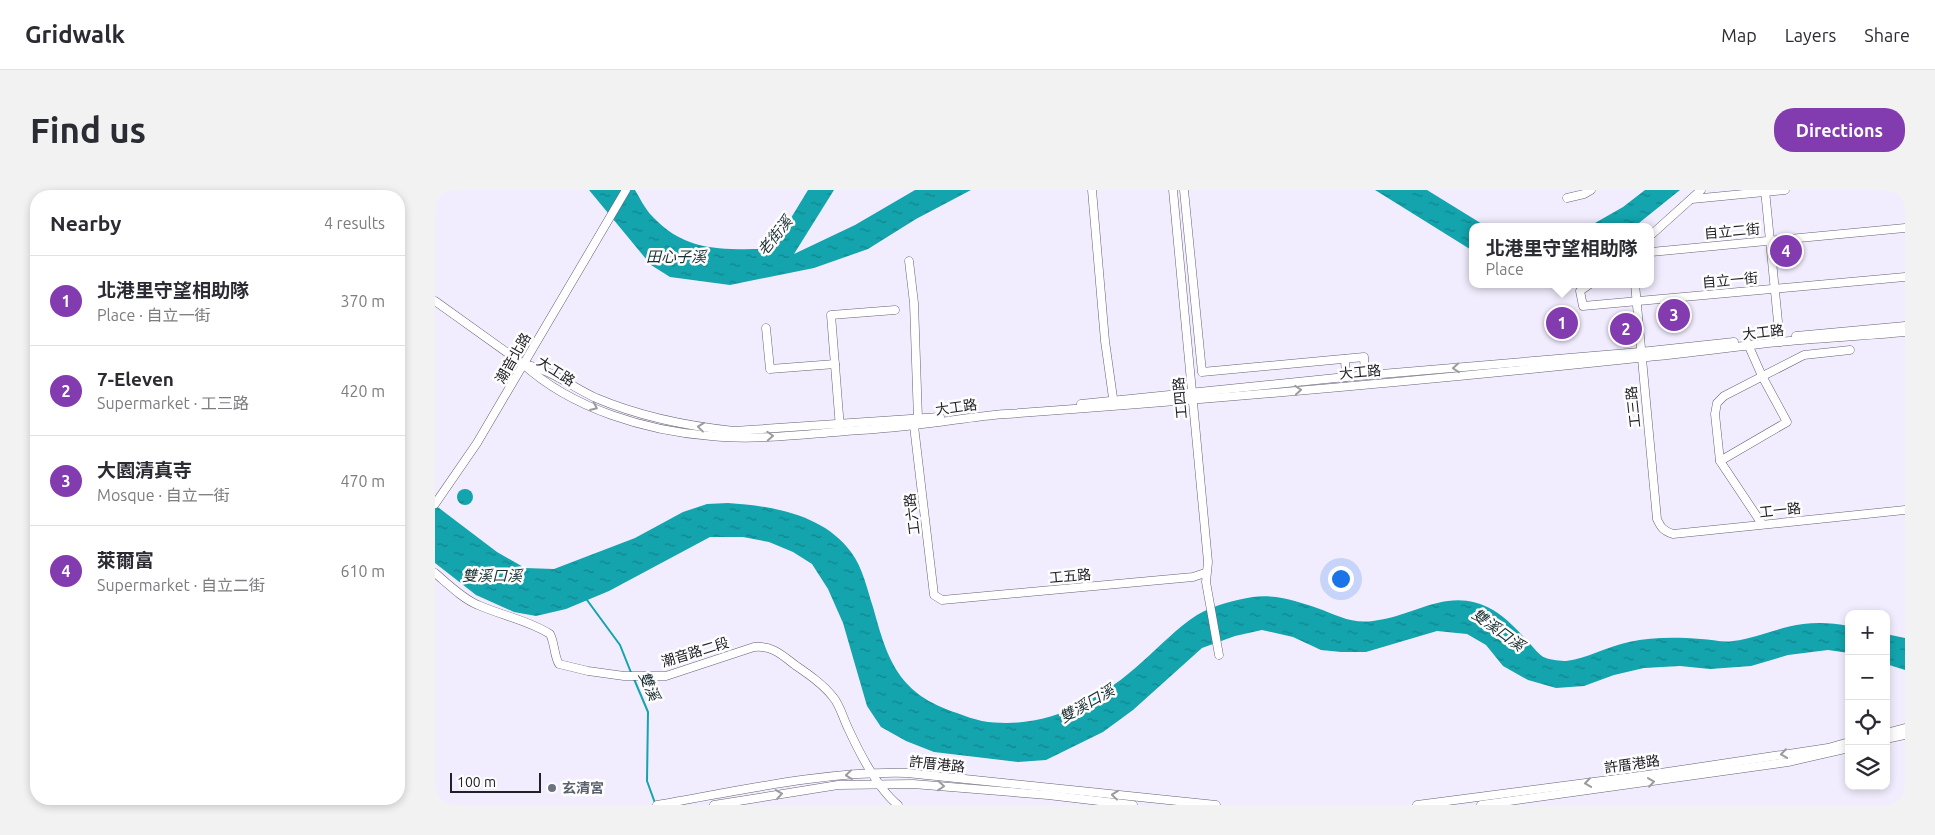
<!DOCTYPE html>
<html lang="en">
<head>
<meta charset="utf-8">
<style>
	:root { --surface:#fff; --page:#f2f2f3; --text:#2b2b33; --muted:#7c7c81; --line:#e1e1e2; --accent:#833caf }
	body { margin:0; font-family:Ubuntu,"Noto Sans TC",sans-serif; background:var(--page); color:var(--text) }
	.controls { position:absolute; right:15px; bottom:15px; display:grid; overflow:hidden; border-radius:10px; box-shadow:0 2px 8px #0003 }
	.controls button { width:45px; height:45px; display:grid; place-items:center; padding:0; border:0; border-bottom:1px solid var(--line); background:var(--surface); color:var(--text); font:25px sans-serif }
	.scale { position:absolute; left:15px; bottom:12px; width:91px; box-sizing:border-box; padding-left:5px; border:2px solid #222027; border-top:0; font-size:14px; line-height:18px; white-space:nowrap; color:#222027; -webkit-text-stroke:4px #fdfdfd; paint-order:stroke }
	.you { position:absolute; left:905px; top:388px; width:18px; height:18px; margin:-12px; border:4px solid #fff; border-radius:50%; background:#1a73e8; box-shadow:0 0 0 8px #1a73e833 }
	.badge { display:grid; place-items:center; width:32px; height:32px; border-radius:50%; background:var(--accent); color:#fff; font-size:16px; font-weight:700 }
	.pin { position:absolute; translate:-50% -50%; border:2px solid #fff; box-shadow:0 1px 5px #0006 }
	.popup { position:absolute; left:1034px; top:33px; width:185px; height:65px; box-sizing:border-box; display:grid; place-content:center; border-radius:10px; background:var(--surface); filter:drop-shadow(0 1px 4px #0005); font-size:16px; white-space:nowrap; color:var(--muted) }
	.popup b { font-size:19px; color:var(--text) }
	.popup::after { content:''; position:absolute; left:50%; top:100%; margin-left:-10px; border:10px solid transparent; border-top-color:var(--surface) }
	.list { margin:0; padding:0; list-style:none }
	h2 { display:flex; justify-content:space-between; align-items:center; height:65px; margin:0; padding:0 20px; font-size:21px }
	h2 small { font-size:16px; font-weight:400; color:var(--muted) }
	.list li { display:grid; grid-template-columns:32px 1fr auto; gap:15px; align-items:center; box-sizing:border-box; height:90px; padding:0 20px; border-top:1px solid var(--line) }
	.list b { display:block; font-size:19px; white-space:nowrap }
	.list p { margin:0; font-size:16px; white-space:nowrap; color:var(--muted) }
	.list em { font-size:16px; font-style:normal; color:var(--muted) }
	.icon { flex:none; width:28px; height:28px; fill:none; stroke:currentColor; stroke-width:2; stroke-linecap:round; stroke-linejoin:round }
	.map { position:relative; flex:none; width:1470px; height:615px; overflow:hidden; border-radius:20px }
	header { display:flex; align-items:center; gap:30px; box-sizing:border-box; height:70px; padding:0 25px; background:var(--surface); border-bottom:1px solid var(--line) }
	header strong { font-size:24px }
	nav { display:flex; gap:28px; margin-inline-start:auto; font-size:18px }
	.intro { display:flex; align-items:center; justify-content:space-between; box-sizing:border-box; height:120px; padding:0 30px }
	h1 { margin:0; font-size:35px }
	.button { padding:12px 22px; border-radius:20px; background:var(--accent); color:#fff; font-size:18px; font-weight:700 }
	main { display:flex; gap:30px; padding:0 30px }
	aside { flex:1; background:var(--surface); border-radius:20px; box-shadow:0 2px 8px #0003 }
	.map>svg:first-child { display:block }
	.water { fill:url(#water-ripples) }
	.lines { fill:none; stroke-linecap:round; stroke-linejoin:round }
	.stream { stroke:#13a4ad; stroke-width:2 }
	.minor-casing { stroke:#666174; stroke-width:9 }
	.minor { stroke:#fff; stroke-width:8 }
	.oneway { stroke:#9c9b9e }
	.worship-dot { fill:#6b7280; stroke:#fdfdfd; stroke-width:2 }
	.labels { text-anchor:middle; stroke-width:5; stroke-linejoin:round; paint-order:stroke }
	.street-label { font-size:14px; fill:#222027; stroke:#fdfdfd }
	.worship-label { font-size:14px; font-weight:bold; fill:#5b616d; stroke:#fdfdfd; text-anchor:start }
	.water-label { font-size:15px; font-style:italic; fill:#1a2f31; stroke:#fdfdfd }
</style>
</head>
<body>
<header>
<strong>Gridwalk</strong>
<nav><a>Map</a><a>Layers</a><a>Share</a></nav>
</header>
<div class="intro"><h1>Find us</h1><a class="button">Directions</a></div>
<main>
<aside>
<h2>Nearby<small>4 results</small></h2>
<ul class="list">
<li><span class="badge">1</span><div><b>北港里守望相助隊</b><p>Place · 自立一街</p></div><em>370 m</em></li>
<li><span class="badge">2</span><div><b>7-Eleven</b><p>Supermarket · 工三路</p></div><em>420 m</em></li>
<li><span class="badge">3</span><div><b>大園清真寺</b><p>Mosque · 自立一街</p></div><em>470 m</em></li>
<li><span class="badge">4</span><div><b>萊爾富</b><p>Supermarket · 自立二街</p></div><em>610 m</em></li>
</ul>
</aside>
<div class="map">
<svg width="1470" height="615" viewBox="0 0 1470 615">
	<defs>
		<pattern id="water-ripples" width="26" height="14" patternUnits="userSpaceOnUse" patternTransform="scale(1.25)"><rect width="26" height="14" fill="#13a4ad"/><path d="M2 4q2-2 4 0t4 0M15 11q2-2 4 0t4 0" fill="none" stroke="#11858d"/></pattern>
	</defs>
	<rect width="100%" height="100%" fill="#f2edfe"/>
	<g class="water">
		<path d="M 154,0 L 200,0 C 205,8 210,19 217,26 C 252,64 291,59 337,59 L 373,0 L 399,0 L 359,64 L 420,35 L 480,0 L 536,0 L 481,29 L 433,59 L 379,78 L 295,95 L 235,87 L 216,75 Z"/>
		<path d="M 940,0 L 992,0 L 1052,37 L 1038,37 L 1038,61 Z"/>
		<path d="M 1210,0 L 1245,0 L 1199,37 L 1153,37 L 1188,17 Z"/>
		<circle cx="30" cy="307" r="8"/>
		<path d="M 293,313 C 337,316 388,324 416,362 C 428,378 432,399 438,417 C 453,472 464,504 522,523 C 530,526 538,529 547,531 C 608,541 663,512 707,472 C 725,456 742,438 762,425 C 779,415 799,410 818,407 C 839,404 862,411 882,418 C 902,425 916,434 938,431 C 982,426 1014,395 1058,420 C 1070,427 1083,440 1092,451 C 1098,456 1104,466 1111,468 C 1116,470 1126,471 1131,471 C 1151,469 1173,456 1194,452 C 1216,447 1242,447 1266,449 C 1276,449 1288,453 1298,451 C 1322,448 1344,437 1368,434 C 1383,432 1399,433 1414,436 L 1414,463 L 1393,460 L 1353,465 L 1316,476 L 1275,479 L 1245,476 L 1209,478 L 1179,485 L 1149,496 L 1121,498 L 1093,490 L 1068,476 L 1051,455 L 1032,444 L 1002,441 L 931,462 L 906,462 L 886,460 L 858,447 L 827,440 L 800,446 L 767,458 L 698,520 L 668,542 L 611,570 L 583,572 L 499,562 L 471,551 L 446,537 L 432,516 L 408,433 L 393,399 L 377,374 L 358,362 L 334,352 L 308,347 L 275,347 L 174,401 L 131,419 L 101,426 L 79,422 L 41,405 L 0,373 L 0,315 L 62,362 L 90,378 L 119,379 L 200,348 L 248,322 L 272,314 Z"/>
		<path d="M 1451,444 L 1470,448 L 1470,480 L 1451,474 Z"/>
	</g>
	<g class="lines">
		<g class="stream">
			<path d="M 152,410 L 185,455 L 197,485"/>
			<path d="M 199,489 L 213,522 L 212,591 L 220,613"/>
		</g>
		<g class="minor-casing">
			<g id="minor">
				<path d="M 657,0 L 670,151 L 679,215"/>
				<path d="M 738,0 L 773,372 L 771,392 L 784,465"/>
				<path d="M 749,0 L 767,182 L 929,167 L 930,185"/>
				<path d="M 1330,0 L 1345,152"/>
				<path d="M 1132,8 L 1149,4 L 1156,0"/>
				<path d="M 1257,9 L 1350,0"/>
				<path d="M 1216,45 L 1266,0"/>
				<path d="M 1216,62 L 1470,38"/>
				<path d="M 474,71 L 479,113 L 483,229"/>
				<path d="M 1155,94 L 1145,101 L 1148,116 L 1470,87"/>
				<path d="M 1200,94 L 1222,329 C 1226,338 1229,341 1238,344 L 1470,320"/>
				<path d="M 0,111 L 88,174 C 137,219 212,241 276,246 C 313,250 352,246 389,243 C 419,240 450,239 480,235 C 510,232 540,226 571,224 C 782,209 993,190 1203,168 C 1250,164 1297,157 1343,152 C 1385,148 1428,146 1470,142"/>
				<path d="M 331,138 L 335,179 L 400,174"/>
				<path d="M 1361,146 L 1470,136"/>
				<path d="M 910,169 L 911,187"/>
				<path d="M 88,174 C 115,179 137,197 161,208 C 206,227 251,236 299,241 L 505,227"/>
				<path d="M 646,214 L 911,187 L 1205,162 L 1299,152"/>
				<path d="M 479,236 L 499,405 L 507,410 L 758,387 L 770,383"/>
				<path d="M 405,238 L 396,125 L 460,120"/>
				<path d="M 1285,271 L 1352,232 L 1327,186 L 1312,152"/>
				<path d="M 0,314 L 42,253 L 191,0"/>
				<path d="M 1327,334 L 1285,271 L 1280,224 L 1282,213 L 1289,206 L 1369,165 L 1415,160"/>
				<path d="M 0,383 C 13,394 28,409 43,415 C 68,426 93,430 115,444 C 120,454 119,466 124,474 L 153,481 L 189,486 L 231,486 L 319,457 C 336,455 346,464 360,475 C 373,484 388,494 398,507 C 405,515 408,528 413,538 C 424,562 443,599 463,615"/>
				<path d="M 1451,543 L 1470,538"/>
				<path d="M 1451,549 L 1470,545"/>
				<path d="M 222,615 C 304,601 388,581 472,583 L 781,615"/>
				<path d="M 279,615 L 403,595 L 478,594 L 613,605 L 698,615"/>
				<path d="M 982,615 L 1212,585 L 1393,558 L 1414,552"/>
				<path d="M 1046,615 L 1353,572 L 1414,558"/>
			</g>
		</g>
		<use href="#minor" class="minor"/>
	</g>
	<defs><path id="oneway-chevron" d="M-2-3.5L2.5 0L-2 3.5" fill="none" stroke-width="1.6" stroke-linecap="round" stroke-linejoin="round" transform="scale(1.25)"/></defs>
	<g class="oneway">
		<use href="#oneway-chevron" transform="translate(1021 178) rotate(175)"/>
		<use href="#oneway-chevron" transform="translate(863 200) rotate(-5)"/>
		<use href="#oneway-chevron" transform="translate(159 217) rotate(24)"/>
		<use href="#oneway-chevron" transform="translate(266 237) rotate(-173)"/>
		<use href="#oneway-chevron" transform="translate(335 246) rotate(-3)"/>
		<use href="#oneway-chevron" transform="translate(1349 564) rotate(172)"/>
		<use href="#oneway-chevron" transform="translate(414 585) rotate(174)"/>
		<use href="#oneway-chevron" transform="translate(1216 592) rotate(-8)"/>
		<use href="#oneway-chevron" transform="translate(1153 593) rotate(172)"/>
		<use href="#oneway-chevron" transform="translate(506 596) rotate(5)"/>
		<use href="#oneway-chevron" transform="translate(344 604) rotate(-9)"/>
		<use href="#oneway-chevron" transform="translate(680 605) rotate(-174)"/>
	</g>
	<circle class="worship-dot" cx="117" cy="598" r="5"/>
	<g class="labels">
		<g class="street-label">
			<text transform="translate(1297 41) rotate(-5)" y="5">自立二街</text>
			<text transform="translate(1295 90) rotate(-5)" y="5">自立一街</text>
			<text transform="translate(1328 142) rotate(-6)" y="5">大工路</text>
			<text transform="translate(78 168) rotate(-60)" y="5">潮音北路</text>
			<text transform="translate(121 181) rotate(33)" y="5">大工路</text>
			<text transform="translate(925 182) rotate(-5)" y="5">大工路</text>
			<text transform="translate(745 208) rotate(-95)" y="5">工四路</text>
			<text transform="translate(521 217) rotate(-8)" y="5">大工路</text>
			<text transform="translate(1198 217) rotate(-96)" y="5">工三路</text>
			<text transform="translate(1345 320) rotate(-6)" y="5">工一路</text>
			<text transform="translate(477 324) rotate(-97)" y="5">工六路</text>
			<text transform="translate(635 386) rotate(-5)" y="5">工五路</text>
			<text transform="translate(260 462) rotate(-17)" y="5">潮音路二段</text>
			<text transform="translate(502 574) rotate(6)" y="5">許厝港路</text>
			<text transform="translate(1197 574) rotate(-8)" y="5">許厝港路</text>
		</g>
		<g class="worship-label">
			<text x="127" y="603">玄清宮</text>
		</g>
		<g class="water-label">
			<text transform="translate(340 46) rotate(-51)" y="5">老街溪</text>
			<text x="241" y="72">田心子溪</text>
			<text x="57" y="391">雙溪口溪</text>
			<text transform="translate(1063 440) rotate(36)" y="5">雙溪口溪</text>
			<text transform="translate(214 496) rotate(67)" y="5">雙溪</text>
			<text transform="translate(652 514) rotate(-30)" y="5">雙溪口溪</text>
		</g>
	</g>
</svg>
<div class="controls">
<button>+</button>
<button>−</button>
<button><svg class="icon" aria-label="locate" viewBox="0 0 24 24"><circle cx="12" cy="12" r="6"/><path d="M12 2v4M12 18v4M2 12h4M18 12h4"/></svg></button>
<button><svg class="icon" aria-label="layers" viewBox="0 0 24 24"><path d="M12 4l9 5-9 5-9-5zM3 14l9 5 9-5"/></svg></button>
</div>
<div class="scale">100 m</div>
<div class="you"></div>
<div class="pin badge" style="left:1127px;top:133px">1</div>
<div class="popup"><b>北港里守望相助隊</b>Place</div>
<div class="pin badge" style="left:1191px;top:139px">2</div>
<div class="pin badge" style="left:1239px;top:125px">3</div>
<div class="pin badge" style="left:1351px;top:61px">4</div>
</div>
</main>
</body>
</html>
